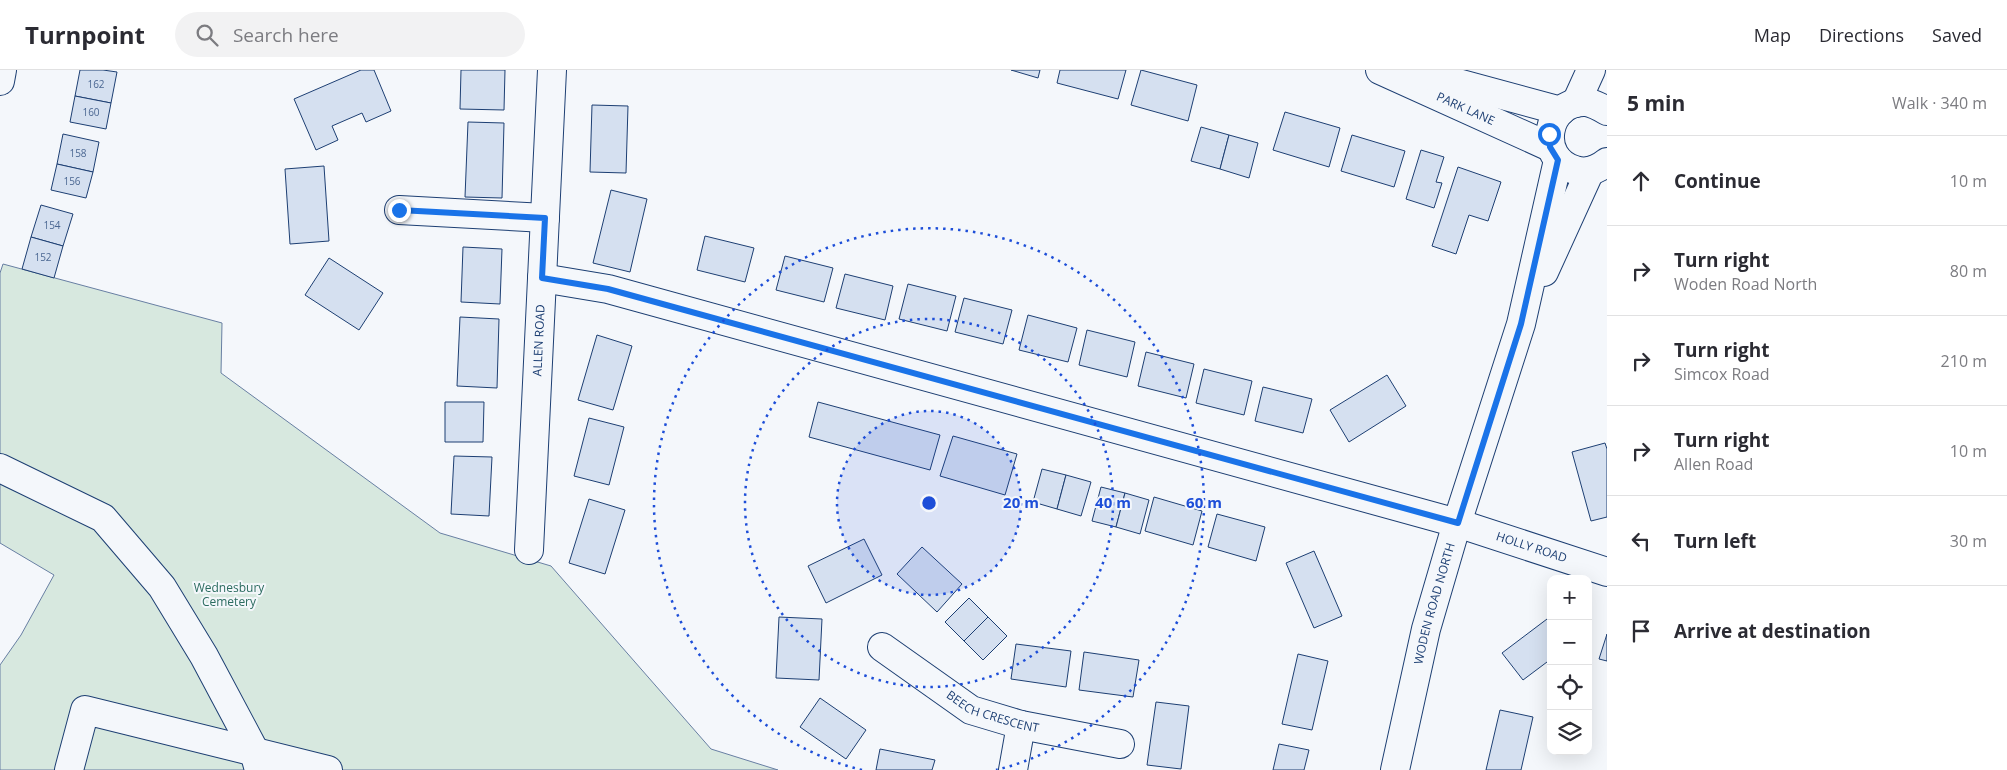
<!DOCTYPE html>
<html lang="en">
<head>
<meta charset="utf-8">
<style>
	:root { --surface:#fff; --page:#f2f2f3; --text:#2b2b33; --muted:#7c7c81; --line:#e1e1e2 }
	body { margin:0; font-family:"Open Sans",sans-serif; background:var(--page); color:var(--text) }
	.controls { position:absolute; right:15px; bottom:15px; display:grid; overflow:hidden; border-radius:10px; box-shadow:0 5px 20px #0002 }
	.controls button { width:45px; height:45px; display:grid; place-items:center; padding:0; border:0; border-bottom:1px solid var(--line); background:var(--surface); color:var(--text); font:25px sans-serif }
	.stop { position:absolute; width:15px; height:15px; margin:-11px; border:4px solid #1a73e8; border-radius:50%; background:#fff }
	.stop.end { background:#1a73e8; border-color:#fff; box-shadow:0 1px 5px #0008 }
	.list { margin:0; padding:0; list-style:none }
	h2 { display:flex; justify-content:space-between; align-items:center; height:65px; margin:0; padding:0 20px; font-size:21px }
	h2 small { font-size:16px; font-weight:400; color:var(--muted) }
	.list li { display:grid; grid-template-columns:32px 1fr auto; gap:15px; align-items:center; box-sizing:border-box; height:90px; padding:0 20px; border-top:1px solid var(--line) }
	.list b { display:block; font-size:19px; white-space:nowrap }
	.list p { margin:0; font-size:16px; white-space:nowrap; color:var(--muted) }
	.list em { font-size:16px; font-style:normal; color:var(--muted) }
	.icon { flex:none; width:28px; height:28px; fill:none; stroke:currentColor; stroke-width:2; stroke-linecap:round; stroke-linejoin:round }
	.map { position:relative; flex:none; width:1607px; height:700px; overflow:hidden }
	header { display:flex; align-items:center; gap:30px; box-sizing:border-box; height:70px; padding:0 25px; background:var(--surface); border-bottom:1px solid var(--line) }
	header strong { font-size:24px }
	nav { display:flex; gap:28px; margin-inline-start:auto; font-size:18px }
	.search { width:350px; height:45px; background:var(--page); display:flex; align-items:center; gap:12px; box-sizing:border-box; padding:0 18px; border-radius:28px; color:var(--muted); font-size:19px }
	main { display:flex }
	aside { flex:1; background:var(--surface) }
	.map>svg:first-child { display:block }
	.green { fill:#d7e8df; stroke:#687fa3 }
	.building { fill:#d5e0f0; stroke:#1d3f73 }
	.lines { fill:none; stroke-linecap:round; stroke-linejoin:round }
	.minor-casing { stroke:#1d3f73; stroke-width:30 }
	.major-casing { stroke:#1d3f73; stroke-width:30 }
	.minor { stroke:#f4f7fb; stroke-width:28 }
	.major { stroke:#f4f7fb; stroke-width:28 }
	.route { stroke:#1a73e8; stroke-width:6 }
	.ring { fill:none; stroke:#1d4ed8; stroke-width:2.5; stroke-dasharray:2.5 5 }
	.labels { text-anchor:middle; stroke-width:4; stroke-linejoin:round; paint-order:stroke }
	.number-label { font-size:10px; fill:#4b6792 }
	.street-label { font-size:12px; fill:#1d3f73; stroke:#f4f7fb }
	.park-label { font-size:12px; fill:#2c6c60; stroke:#f4f7fb }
	.centre { fill:#1d4ed8; stroke:#f4f7fb; stroke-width:2.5 }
	.ring-label { font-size:15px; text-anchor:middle; font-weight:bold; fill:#1d4ed8; stroke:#f4f7fb; stroke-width:4; stroke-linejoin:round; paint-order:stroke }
</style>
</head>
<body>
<header>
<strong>Turnpoint</strong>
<div class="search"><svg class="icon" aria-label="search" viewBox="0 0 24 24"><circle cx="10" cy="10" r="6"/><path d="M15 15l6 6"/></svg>Search here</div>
<nav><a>Map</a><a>Directions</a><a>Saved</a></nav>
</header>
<main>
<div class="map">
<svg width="1607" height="700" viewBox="0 0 1607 700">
	<rect width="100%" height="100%" fill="#f4f7fb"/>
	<path class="green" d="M 3,194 L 222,253 L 221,303 L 440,463 L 551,496 L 711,679 L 778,700 L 0,700 L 0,595 L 21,565 L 54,505 L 0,473 L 0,203 Z"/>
	<g class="building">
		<path d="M 80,0 L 103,0 L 117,2 L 111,33 L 75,26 Z"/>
		<path d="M 361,0 L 374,0 L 391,41 L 366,52 L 362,43 L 332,56 L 338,70 L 316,80 L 294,29 Z"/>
		<path d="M 461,0 L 505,0 L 504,40 L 460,39 Z"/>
		<path d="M 1011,0 L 1040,0 L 1038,8 Z"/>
		<path d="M 1060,0 L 1126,0 L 1118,29 L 1057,13 Z"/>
		<path d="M 1141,0 L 1197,15 L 1188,51 L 1131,35 Z"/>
		<path d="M 75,26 L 111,33 L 106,59 L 70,52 Z"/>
		<path d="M 592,35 L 628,36 L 626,103 L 590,102 Z"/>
		<path d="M 1285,42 L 1340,58 L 1329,97 L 1273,80 Z"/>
		<path d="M 468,52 L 504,53 L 502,128 L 465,127 Z"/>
		<path d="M 1201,57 L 1229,65 L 1220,99 L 1191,91 Z"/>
		<path d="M 63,64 L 99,72 L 93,102 L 57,94 Z"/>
		<path d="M 1229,65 L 1258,73 L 1249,108 L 1220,99 Z"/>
		<path d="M 1352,65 L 1405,81 L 1394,117 L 1341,101 Z"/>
		<path d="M 1421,80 L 1444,87 L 1436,112 L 1442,113 L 1434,138 L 1406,129 Z"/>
		<path d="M 57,94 L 93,102 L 86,128 L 51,120 Z"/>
		<path d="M 324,96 L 329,171 L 290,174 L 285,99 Z"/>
		<path d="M 1458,97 L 1501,112 L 1488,151 L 1469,145 L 1456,184 L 1432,176 Z"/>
		<path d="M 611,120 L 647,129 L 630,202 L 593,193 Z"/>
		<path d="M 41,135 L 73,144 L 63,176 L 31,167 Z"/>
		<path d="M 705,166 L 754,178 L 745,212 L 697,200 Z"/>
		<path d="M 31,167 L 63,176 L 54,208 L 22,199 Z"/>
		<path d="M 463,177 L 502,179 L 500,234 L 461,232 Z"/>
		<path d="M 785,186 L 833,198 L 824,232 L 776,220 Z"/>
		<path d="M 329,188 L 383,223 L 359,260 L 305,225 Z"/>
		<path d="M 845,204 L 893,216 L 885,250 L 836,238 Z"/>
		<path d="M 908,214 L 956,226 L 947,261 L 899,249 Z"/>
		<path d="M 964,228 L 1012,240 L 1003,274 L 955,262 Z"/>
		<path d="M 1028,245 L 1077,258 L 1068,292 L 1019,280 Z"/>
		<path d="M 460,247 L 499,249 L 497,318 L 457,316 Z"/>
		<path d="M 1087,260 L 1135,272 L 1127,307 L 1079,295 Z"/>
		<path d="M 597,265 L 632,276 L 613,340 L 578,330 Z"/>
		<path d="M 1146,282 L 1194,294 L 1186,328 L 1138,316 Z"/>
		<path d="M 1204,299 L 1252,311 L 1244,345 L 1196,333 Z"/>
		<path d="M 1387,305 L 1406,336 L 1349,372 L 1330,340 Z"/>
		<path d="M 1263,317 L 1312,329 L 1303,363 L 1255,351 Z"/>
		<path d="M 445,332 L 484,332 L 483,372 L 445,372 Z"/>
		<path d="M 818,332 L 940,365 L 930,400 L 809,367 Z"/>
		<path d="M 589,348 L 624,357 L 609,415 L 574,406 Z"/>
		<path d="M 953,366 L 1017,384 L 1005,425 L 940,406 Z"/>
		<path d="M 1605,373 L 1607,379 L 1607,447 L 1591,451 L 1572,382 Z"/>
		<path d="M 454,386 L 492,387 L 489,446 L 451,444 Z"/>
		<path d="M 1042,399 L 1066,405 L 1057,439 L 1033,432 Z"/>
		<path d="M 1066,405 L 1091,412 L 1081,446 L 1057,439 Z"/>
		<path d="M 1101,417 L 1125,423 L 1116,457 L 1092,451 Z"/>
		<path d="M 1125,423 L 1149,430 L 1140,464 L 1116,457 Z"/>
		<path d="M 1154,427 L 1202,441 L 1193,475 L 1145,461 Z"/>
		<path d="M 589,429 L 625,440 L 605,504 L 569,493 Z"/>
		<path d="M 1217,444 L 1265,457 L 1256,491 L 1208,477 Z"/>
		<path d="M 864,469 L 882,505 L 826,533 L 808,496 Z"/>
		<path d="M 922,477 L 962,514 L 937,542 L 897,504 Z"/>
		<path d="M 1314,481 L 1342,546 L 1314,558 L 1286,493 Z"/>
		<path d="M 969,528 L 988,547 L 964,571 L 945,552 Z"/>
		<path d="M 1551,546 L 1551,589 L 1523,610 L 1502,583 Z"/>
		<path d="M 779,547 L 822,549 L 819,610 L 776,608 Z"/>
		<path d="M 988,547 L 1007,566 L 983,590 L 964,571 Z"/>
		<path d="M 1607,564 L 1607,591 L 1599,589 Z"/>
		<path d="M 1016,574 L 1071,581 L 1066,617 L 1011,609 Z"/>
		<path d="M 1084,582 L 1139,590 L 1133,627 L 1079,620 Z"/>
		<path d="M 1298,584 L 1328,591 L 1312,660 L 1282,654 Z"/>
		<path d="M 820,628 L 866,660 L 846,689 L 800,657 Z"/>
		<path d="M 1156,632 L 1189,636 L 1181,699 L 1147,695 Z"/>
		<path d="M 1500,640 L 1533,647 L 1521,700 L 1486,700 Z"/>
		<path d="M 1279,674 L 1309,680 L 1304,700 L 1273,700 Z"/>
		<path d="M 880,679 L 935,690 L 932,700 L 876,700 Z"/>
	</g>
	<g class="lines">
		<g class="minor-casing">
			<g id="minor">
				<path d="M 0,11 L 2,0"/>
				<path d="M 1576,33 L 1591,0"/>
				<path d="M 399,140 L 545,148"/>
				<path d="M 1544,202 L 1590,101"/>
				<path id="s1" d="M 542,208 L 608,219 L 1457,453 L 1607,502"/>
				<path d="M 0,398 L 103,448 L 162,517 L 204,586 L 253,678 L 259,700"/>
				<path id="s2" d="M 529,480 L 552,0"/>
				<path id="s3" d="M 882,577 L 971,640 L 1021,655 L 1120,674"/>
				<path d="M 69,700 L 85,640 L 328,700"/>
				<path d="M 1013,700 L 1021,655"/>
				<path id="s4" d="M 1395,700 L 1426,559 L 1457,453 L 1521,254 L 1558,90"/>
			</g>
		</g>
		<g class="major-casing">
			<g id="major">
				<path id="s5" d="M 1380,0 L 1550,77"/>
				<path d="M 1417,2 L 1561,41"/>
				<path d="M 1607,41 C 1600,37 1593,33 1586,32 C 1546,30 1535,88 1575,100 C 1587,104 1597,100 1607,92"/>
			</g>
		</g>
		<use href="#minor" class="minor"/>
		<use href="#major" class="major"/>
	</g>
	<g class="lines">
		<path class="route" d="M 399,140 L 545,148 L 542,208 L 608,219 L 1458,453 L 1521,254 L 1558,90 L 1550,77 L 1549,64"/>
	</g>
	<circle cx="929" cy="433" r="92" fill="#1d4ed8" fill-opacity=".12"/>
	<g class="ring">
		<circle cx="929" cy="433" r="92"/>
		<circle cx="929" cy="433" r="184"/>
		<path d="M862 700A275 275 0 1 1 996 700"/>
	</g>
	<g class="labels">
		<g class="number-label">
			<text x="96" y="18">162</text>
			<text x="91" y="46">160</text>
			<text x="78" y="87">158</text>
			<text x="72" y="115">156</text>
			<text x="52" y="159">154</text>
			<text x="43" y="191">152</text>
		</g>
		<g class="street-label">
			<text dy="4" stroke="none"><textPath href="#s5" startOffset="94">PARK LANE</textPath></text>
			<text dy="4" stroke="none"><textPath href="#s2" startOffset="210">ALLEN ROAD</textPath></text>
			<text dy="4" stroke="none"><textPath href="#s1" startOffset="1026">HOLLY ROAD</textPath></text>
			<text dy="4" stroke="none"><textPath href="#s4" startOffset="171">WODEN ROAD NORTH</textPath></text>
			<text dy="4" stroke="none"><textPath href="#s3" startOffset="130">BEECH CRESCENT</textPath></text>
		</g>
		<g class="park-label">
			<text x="229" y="522">Wednesbury<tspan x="229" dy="14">Cemetery</tspan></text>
		</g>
	</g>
	<circle cx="929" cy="433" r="8" class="centre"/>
	<g class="ring-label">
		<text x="1021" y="438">20 m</text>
		<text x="1113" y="438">40 m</text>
		<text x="1204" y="438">60 m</text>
	</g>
</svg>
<div class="controls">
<button>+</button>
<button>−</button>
<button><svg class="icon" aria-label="locate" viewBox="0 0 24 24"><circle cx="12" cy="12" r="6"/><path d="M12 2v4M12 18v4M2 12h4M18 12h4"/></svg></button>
<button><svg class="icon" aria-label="layers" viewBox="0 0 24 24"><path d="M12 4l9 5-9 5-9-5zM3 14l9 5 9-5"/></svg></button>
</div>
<div class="stop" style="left:1549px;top:64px"></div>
<div class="stop end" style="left:399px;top:140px"></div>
</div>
<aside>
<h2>5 min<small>Walk · 340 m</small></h2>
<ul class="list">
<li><svg class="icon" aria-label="ahead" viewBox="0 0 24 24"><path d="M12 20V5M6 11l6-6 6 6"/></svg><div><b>Continue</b></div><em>10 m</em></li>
<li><svg class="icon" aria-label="right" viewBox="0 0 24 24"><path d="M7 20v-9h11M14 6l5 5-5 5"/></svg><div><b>Turn right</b><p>Woden Road North</p></div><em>80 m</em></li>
<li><svg class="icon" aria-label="right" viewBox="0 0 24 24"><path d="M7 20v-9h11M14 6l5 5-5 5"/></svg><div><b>Turn right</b><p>Simcox Road</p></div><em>210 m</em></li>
<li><svg class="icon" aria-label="right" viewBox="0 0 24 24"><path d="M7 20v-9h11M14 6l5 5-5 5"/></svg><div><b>Turn right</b><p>Allen Road</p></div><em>10 m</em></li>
<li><svg class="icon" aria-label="left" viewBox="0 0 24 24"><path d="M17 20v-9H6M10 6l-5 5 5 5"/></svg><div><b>Turn left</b></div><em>30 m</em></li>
<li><svg class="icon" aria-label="arrive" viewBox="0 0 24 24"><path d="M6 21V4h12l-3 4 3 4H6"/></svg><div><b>Arrive at destination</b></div></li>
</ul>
</aside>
</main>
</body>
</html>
